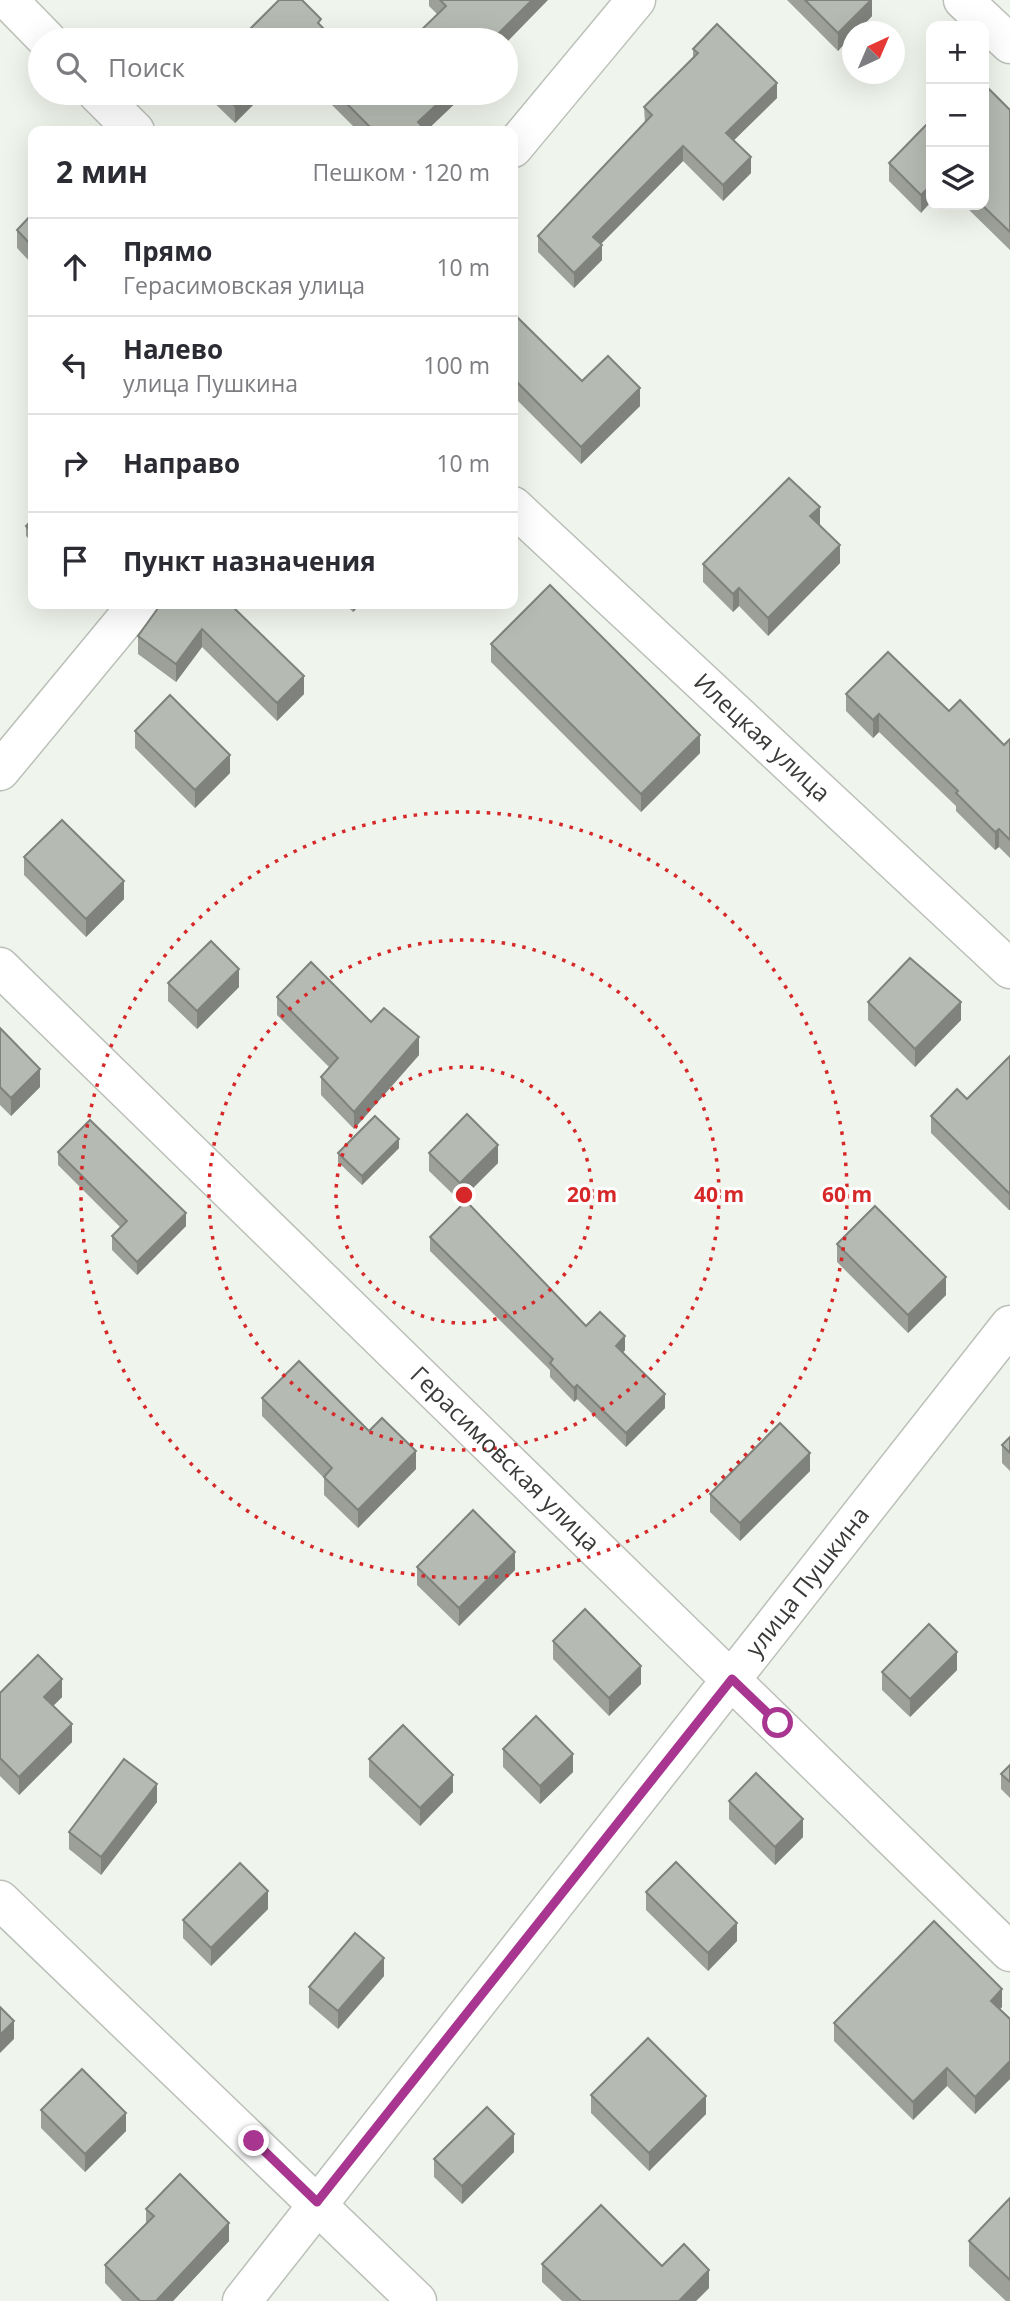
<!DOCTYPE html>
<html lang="ru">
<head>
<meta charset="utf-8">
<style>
	:root { --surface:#fff; --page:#f2f2f3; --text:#2b2b33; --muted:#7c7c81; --line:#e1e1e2 }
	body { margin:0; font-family:"Open Sans",sans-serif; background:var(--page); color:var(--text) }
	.controls { position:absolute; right:21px; top:21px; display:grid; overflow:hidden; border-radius:14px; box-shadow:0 7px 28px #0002 }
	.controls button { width:63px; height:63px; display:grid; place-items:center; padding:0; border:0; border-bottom:2px solid var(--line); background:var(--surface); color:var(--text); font:35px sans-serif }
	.compass { position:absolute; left:842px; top:21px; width:63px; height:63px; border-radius:50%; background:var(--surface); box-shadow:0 7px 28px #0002; rotate:44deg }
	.stop { position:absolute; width:21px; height:21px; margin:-16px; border:5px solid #a83691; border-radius:50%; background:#fff }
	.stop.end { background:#a83691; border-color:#fff; box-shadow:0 2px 7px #0008 }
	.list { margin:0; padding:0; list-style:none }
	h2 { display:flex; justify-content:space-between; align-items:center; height:91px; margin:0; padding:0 28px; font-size:30px }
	h2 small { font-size:23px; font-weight:400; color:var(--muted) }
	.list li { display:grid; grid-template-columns:46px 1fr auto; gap:21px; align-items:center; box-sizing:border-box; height:98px; padding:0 28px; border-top:2px solid var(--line) }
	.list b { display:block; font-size:26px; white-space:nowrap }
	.list p { margin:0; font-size:23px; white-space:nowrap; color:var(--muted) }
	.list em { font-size:23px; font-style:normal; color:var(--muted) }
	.icon { flex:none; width:38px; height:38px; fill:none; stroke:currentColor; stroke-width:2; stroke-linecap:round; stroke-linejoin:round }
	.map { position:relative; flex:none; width:1010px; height:2301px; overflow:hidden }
	.search { position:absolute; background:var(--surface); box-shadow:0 7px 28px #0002; left:28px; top:28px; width:490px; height:77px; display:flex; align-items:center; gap:18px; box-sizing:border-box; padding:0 24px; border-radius:38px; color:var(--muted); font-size:26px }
	.panel { position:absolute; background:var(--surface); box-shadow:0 7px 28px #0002; left:28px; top:126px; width:490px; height:483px; border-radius:14px }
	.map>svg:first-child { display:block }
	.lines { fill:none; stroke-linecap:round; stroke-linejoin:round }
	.minor-casing { stroke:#bbc0b8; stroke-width:41 }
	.minor { stroke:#fff; stroke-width:38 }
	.wall { fill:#9ca099 }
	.shaded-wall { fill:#7f827d }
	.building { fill:#b5bab2; stroke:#7f827d; stroke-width:2 }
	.route { stroke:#a83691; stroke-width:9 }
	.ring { fill:none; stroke:#d62828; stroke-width:3.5; stroke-dasharray:3.5 7 }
	.labels { text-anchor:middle; stroke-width:6; stroke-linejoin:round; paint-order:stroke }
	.street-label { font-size:24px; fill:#3a3b38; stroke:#fff }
	.centre { fill:#d62828; stroke:#fff; stroke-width:3.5 }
	.ring-label { font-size:21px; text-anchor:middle; font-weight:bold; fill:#d62828; stroke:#fff; stroke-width:6; stroke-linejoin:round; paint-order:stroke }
</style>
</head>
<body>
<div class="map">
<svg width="1010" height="2301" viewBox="0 0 1010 2301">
	<rect width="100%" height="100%" fill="#eff4ec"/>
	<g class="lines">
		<g class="minor-casing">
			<g id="minor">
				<path d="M 8,0 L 47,40"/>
				<path d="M 963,0 L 1010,44"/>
				<path d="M 97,93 L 135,131"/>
				<path d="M 513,148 L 636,0"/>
				<path id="s1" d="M 513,506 L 1010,969"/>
				<path d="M 0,771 L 138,604"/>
				<path id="s2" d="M 0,967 L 1010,1952"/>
				<path d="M 0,1900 L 417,2301"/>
				<path id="s3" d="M 242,2301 L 1010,1325"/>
			</g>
		</g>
		<use href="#minor" class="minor"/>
	</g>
	<g class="wall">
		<path d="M 429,0 L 548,0 L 437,14 L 429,6 Z"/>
		<path d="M 787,0 L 872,0 L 872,16 L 857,32 L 852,32 L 838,51 Z"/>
		<path d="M 693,49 L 777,98 L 734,140 L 751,173 L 723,201 L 683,161 L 601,244 L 602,260 L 574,288 L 538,252 L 538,236 L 645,123 L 644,107 L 693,58 Z"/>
		<path d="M 204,93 L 265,93 L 235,123 Z"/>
		<path d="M 320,93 L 466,93 L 426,131 L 358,131 Z"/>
		<path d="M 1010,110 L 1010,250 L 964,205 L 984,205 Z"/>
		<path d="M 931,120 L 921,213 L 889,181 L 889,163 Z"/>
		<path d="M 33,213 L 33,265 L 17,248 L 17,230 Z"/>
		<path d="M 513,313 L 582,381 L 640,406 L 581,464 L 514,397 Z"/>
		<path d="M 33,519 L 33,543 L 26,536 L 26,526 Z"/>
		<path d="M 820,525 L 840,563 L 768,636 L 739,606 L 733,612 L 703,582 L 703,564 Z"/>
		<path d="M 231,604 L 304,694 L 277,721 L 202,647 L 176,682 L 138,654 L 138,636 Z"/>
		<path d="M 345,604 L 361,604 L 353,612 Z"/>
		<path d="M 491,644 L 700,753 L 641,812 L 491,662 Z"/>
		<path d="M 846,694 L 949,711 L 1004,745 L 1010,739 L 1010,858 L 999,847 L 995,850 L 956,811 L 956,806 L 879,732 L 873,738 L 846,711 Z"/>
		<path d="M 135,731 L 230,773 L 195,808 L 135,748 Z"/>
		<path d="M 24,857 L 124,899 L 86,937 L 24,875 Z"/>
		<path d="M 168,983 L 239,987 L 197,1029 L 168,1001 Z"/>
		<path d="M 277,997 L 371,1022 L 419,1055 L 354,1129 L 321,1095 L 321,1077 L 330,1068 L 277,1015 Z"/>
		<path d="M 868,1002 L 961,1020 L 915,1067 L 868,1020 Z"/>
		<path d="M 0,1028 L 40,1087 L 11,1116 L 0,1105 Z"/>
		<path d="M 1010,1056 L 1009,1210 L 931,1133 L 931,1116 L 967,1099 Z"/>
		<path d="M 399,1148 L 362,1185 L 338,1162 L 338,1153 Z"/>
		<path d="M 58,1152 L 186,1226 L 137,1275 L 112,1250 L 112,1236 L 121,1228 L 58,1165 Z"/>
		<path d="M 429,1153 L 498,1163 L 460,1201 L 429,1171 Z"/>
		<path d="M 430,1237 L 586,1326 L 625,1350 L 623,1353 L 665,1408 L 626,1447 L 577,1399 L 574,1402 L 550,1377 L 550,1370 L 430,1251 Z"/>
		<path d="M 837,1244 L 946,1295 L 908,1333 L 837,1262 Z"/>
		<path d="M 262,1398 L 369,1431 L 416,1469 L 358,1528 L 324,1495 L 324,1478 L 262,1416 Z"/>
		<path d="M 1010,1437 L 1010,1471 L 1002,1463 L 1002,1445 Z"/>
		<path d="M 810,1471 L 740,1541 L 710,1512 L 710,1494 Z"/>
		<path d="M 417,1567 L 515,1570 L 459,1626 L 417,1585 Z"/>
		<path d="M 553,1641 L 641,1684 L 609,1716 L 553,1659 Z"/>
		<path d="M 957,1670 L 910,1717 L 882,1690 L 882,1672 Z"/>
		<path d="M 0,1693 L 62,1697 L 53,1706 L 72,1742 L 19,1795 L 0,1776 Z"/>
		<path d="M 503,1749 L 573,1772 L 540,1804 L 503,1767 Z"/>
		<path d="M 369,1759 L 453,1792 L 420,1826 L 369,1777 Z"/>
		<path d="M 1010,1765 L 1010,1798 L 1001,1789 L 1001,1774 Z"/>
		<path d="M 729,1801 L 803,1837 L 775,1865 L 729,1819 Z"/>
		<path d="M 157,1802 L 101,1875 L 69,1849 L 69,1832 Z"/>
		<path d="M 646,1892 L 737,1941 L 708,1971 L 646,1910 Z"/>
		<path d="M 268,1909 L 211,1966 L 183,1938 L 183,1920 Z"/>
		<path d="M 384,1976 L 338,2029 L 309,2004 L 309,1987 Z"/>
		<path d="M 1002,2007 L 1000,2009 L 1010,2019 L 1010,2079 L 975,2114 L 947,2086 L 913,2120 L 834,2041 L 834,2023 Z"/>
		<path d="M 591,2095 L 706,2114 L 649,2171 L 591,2113 Z"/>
		<path d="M 41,2110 L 126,2131 L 85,2172 L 41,2128 Z"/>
		<path d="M 514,2152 L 462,2204 L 434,2177 L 434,2159 Z"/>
		<path d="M 1010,2198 L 1010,2301 L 1006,2301 L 969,2266 L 969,2241 Z"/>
		<path d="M 146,2209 L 229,2241 L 173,2301 L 122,2301 L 105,2283 L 105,2265 L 146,2224 Z"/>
		<path d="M 542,2264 L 662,2266 L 709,2288 L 696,2301 L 562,2301 L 542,2282 Z"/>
	</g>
	<g class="shaded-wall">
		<path d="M 532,0 L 548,0 L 506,43 L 506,40 L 492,40 Z"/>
		<path d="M 871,0 L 872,0 L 872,16 L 857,32 L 852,32 L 852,36 L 838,51 L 838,33 Z"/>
		<path d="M 777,83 L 777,98 L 726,148 L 726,133 Z"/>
		<path d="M 248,93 L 265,93 L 235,123 L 235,106 Z"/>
		<path d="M 449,93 L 466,93 L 426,131 L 418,131 L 418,122 Z"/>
		<path d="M 683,146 L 683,161 L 593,252 L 593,237 Z"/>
		<path d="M 751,157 L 751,173 L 723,201 L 723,185 Z"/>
		<path d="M 931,185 L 931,202 L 921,213 L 921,195 Z"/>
		<path d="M 602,245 L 602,260 L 574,288 L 574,273 Z"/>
		<path d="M 640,388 L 640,406 L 581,464 L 581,447 Z"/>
		<path d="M 820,507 L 820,525 L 810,516 Z"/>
		<path d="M 840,545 L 840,563 L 768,636 L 768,618 Z"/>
		<path d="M 739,588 L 739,606 L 733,612 L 733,594 Z"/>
		<path d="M 353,604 L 361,604 L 353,612 Z"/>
		<path d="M 202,629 L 202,647 L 176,682 L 176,664 Z"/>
		<path d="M 304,676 L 304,694 L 277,721 L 277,703 Z"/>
		<path d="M 879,714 L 879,732 L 873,738 L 873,720 Z"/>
		<path d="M 700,735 L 700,753 L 641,812 L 641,794 Z"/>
		<path d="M 230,755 L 230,773 L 195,808 L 195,790 Z"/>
		<path d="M 999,829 L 999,847 L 995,850 L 995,832 Z"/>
		<path d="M 124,881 L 124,899 L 86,937 L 86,919 Z"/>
		<path d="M 239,969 L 239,987 L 197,1029 L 197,1011 Z"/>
		<path d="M 961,1002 L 961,1020 L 915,1067 L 915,1049 Z"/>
		<path d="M 419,1037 L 419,1055 L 354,1129 L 354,1112 Z"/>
		<path d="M 40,1069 L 40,1087 L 11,1116 L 11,1098 Z"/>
		<path d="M 399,1139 L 399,1148 L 362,1185 L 362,1176 Z"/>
		<path d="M 498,1145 L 498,1163 L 460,1201 L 460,1183 Z"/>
		<path d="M 1010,1192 L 1010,1210 L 1009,1210 L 1009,1193 Z"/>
		<path d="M 186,1213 L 186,1226 L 137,1275 L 137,1262 Z"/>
		<path d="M 946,1277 L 946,1295 L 908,1333 L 908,1315 Z"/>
		<path d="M 625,1336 L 625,1350 L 616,1360 L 616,1346 Z"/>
		<path d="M 577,1385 L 577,1399 L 574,1402 L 574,1388 Z"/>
		<path d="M 665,1394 L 665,1408 L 626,1447 L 626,1433 Z"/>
		<path d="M 416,1451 L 416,1469 L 358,1528 L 358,1510 Z"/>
		<path d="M 810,1453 L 810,1471 L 740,1541 L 740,1523 Z"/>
		<path d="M 515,1552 L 515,1570 L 459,1626 L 459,1608 Z"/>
		<path d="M 957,1652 L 957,1670 L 910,1717 L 910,1699 Z"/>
		<path d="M 641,1666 L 641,1684 L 609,1716 L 609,1698 Z"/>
		<path d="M 62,1679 L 62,1697 L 44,1715 L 44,1697 Z"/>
		<path d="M 72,1724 L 72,1742 L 19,1795 L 19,1777 Z"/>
		<path d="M 573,1754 L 573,1772 L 540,1804 L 540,1786 Z"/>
		<path d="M 453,1775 L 453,1792 L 420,1826 L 420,1808 Z"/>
		<path d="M 157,1784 L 157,1802 L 101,1875 L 101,1857 Z"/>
		<path d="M 803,1819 L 803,1837 L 775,1865 L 775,1847 Z"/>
		<path d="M 268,1891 L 268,1909 L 211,1966 L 211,1948 Z"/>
		<path d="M 737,1923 L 737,1941 L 708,1971 L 708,1953 Z"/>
		<path d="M 384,1958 L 384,1976 L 338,2029 L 338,2011 Z"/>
		<path d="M 1002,1989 L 1002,2007 L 991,2018 L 991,2001 Z"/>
		<path d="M 14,2021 L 14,2039 L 0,2053 L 0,2035 Z"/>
		<path d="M 1010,2061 L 1010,2079 L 975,2114 L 975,2097 Z"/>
		<path d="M 947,2068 L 947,2086 L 913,2120 L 913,2102 Z"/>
		<path d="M 706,2096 L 706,2114 L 649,2171 L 649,2153 Z"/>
		<path d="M 126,2113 L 126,2131 L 85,2172 L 85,2154 Z"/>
		<path d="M 514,2134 L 514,2152 L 462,2204 L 462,2186 Z"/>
		<path d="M 229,2223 L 229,2241 L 173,2301 L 156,2301 Z"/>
		<path d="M 709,2270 L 709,2288 L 696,2301 L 679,2301 Z"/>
	</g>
	<g class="building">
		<path d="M 279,0 L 302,0 L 321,19 L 318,23 L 335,40 L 239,40 Z"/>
		<path d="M 440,0 L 532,0 L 492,40 L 411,40 L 446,6 Z"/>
		<path d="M 805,0 L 871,0 L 838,33 Z"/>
		<path d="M 717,24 L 777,83 L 726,133 L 751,157 L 723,185 L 683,146 L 593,237 L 602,245 L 574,273 L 538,236 L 652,115 L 644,107 L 698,53 L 693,49 Z"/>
		<path d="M 984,84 L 1010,110 L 1010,232 L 982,205 L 984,205 Z"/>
		<path d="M 221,93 L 248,93 L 235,106 Z"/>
		<path d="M 336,93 L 449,93 L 418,122 L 424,128 L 421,131 L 374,131 Z"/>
		<path d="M 931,120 L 931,185 L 921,195 L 889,163 Z"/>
		<path d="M 33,213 L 33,247 L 17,230 Z"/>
		<path d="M 513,313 L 582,381 L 608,356 L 640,388 L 581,447 L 514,379 L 513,380 Z"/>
		<path d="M 789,478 L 820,507 L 810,516 L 840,545 L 768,618 L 739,588 L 733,594 L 703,564 Z"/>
		<path d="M 33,519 L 33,534 L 26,526 Z"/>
		<path d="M 550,585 L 700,735 L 641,794 L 491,644 Z"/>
		<path d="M 161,604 L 230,604 L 304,676 L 277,703 L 202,629 L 176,664 L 138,636 Z"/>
		<path d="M 888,652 L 949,711 L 960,700 L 1004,745 L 1010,739 L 1010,840 L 999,829 L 995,832 L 956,793 L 958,791 L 879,714 L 873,720 L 846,694 Z"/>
		<path d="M 170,695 L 230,755 L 195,790 L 135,731 Z"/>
		<path d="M 62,820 L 124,881 L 86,919 L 24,857 Z"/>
		<path d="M 211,941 L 239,969 L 197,1011 L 168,983 Z"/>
		<path d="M 910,958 L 961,1002 L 915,1049 L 868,1002 Z"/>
		<path d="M 311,962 L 371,1022 L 384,1008 L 419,1037 L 354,1112 L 321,1077 L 338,1058 L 277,997 Z"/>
		<path d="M 0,1028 L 40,1069 L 11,1098 L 0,1087 Z"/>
		<path d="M 1010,1056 L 1010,1192 L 1009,1193 L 931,1116 L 957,1089 L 967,1099 Z"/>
		<path d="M 467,1114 L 498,1145 L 460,1183 L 429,1153 Z"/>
		<path d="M 375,1116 L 399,1139 L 362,1176 L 338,1153 Z"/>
		<path d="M 90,1120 L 186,1213 L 137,1262 L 112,1236 L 127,1221 L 58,1152 Z"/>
		<path d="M 466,1201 L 586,1326 L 600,1312 L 625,1336 L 616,1346 L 665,1394 L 626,1433 L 577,1385 L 574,1388 L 550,1363 L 553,1359 L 430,1237 Z"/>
		<path d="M 875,1206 L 946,1277 L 908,1315 L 837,1244 Z"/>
		<path d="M 299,1361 L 369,1431 L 382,1418 L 416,1451 L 358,1510 L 324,1477 L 332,1468 L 262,1398 Z"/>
		<path d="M 780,1423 L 810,1453 L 740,1523 L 710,1494 Z"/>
		<path d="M 1010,1437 L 1010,1453 L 1002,1445 Z"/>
		<path d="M 473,1510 L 515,1552 L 459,1608 L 417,1567 Z"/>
		<path d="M 585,1609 L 641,1666 L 609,1698 L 553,1641 Z"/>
		<path d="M 929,1624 L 957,1652 L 910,1699 L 882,1672 Z"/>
		<path d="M 38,1655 L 62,1679 L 44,1697 L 72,1724 L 19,1777 L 0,1758 L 0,1693 Z"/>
		<path d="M 536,1716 L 573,1754 L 540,1786 L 503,1749 Z"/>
		<path d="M 403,1725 L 453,1775 L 420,1808 L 369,1759 Z"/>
		<path d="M 124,1759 L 157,1784 L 101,1857 L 69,1832 Z"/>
		<path d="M 1010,1765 L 1010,1782 L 1001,1774 Z"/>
		<path d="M 756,1773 L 803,1819 L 775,1847 L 729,1801 Z"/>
		<path d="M 676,1862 L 737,1923 L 708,1953 L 646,1892 Z"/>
		<path d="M 240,1863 L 268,1891 L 211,1948 L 183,1920 Z"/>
		<path d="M 934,1921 L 1002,1989 L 991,2001 L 1010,2019 L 1010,2061 L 975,2097 L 947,2068 L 913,2102 L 834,2023 Z"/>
		<path d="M 355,1933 L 384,1958 L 338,2011 L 309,1987 Z"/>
		<path d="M 0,2007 L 14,2021 L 0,2035 Z"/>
		<path d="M 648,2038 L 706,2096 L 649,2153 L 591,2095 Z"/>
		<path d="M 82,2069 L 126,2113 L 85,2154 L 41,2110 Z"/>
		<path d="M 487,2107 L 514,2134 L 462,2186 L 434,2159 Z"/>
		<path d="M 180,2174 L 229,2223 L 156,2301 L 140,2301 L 105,2265 L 154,2216 L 146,2209 Z"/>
		<path d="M 1010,2198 L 1010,2280 L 969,2241 Z"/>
		<path d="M 601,2205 L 662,2266 L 684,2244 L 709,2270 L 679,2301 L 581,2301 L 542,2264 Z"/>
	</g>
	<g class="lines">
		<path class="route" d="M 254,2141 L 317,2202 L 732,1679 L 778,1723"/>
	</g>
	<g class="ring">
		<circle cx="464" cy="1195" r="128"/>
		<circle cx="464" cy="1195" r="255"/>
		<circle cx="464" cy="1195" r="383"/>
	</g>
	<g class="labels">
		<g class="street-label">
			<text dy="8" stroke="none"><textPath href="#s1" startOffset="340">Илецкая улица</textPath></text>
			<text dy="8" stroke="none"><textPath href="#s2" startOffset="705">Герасимовская улица</textPath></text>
			<text dy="8" stroke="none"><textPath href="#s3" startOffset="915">улица Пушкина</textPath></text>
		</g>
	</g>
	<circle cx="464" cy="1195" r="10" class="centre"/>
	<g class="ring-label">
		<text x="592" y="1202">20 m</text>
		<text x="719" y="1202">40 m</text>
		<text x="847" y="1202">60 m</text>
	</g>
</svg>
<div class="controls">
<button>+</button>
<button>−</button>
<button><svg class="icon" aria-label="layers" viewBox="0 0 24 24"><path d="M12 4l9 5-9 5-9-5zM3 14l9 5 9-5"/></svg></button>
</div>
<svg class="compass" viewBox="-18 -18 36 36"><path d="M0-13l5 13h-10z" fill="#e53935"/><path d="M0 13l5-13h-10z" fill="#7c7c81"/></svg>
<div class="stop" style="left:778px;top:1723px"></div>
<div class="stop end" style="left:254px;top:2141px"></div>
<div class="search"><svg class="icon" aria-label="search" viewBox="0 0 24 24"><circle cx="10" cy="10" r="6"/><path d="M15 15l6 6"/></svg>Поиск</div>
<section class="panel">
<h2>2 мин<small>Пешком · 120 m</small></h2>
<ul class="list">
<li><svg class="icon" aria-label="ahead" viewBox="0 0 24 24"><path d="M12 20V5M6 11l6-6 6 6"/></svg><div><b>Прямо</b><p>Герасимовская улица</p></div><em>10 m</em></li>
<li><svg class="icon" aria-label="left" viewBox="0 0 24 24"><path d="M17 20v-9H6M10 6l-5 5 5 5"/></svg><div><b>Налево</b><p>улица Пушкина</p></div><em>100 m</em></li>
<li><svg class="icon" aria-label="right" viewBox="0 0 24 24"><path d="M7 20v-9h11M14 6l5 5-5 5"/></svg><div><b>Направо</b></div><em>10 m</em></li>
<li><svg class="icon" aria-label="arrive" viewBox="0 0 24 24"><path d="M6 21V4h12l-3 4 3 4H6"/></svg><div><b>Пункт назначения</b></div></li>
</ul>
</section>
</div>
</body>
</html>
